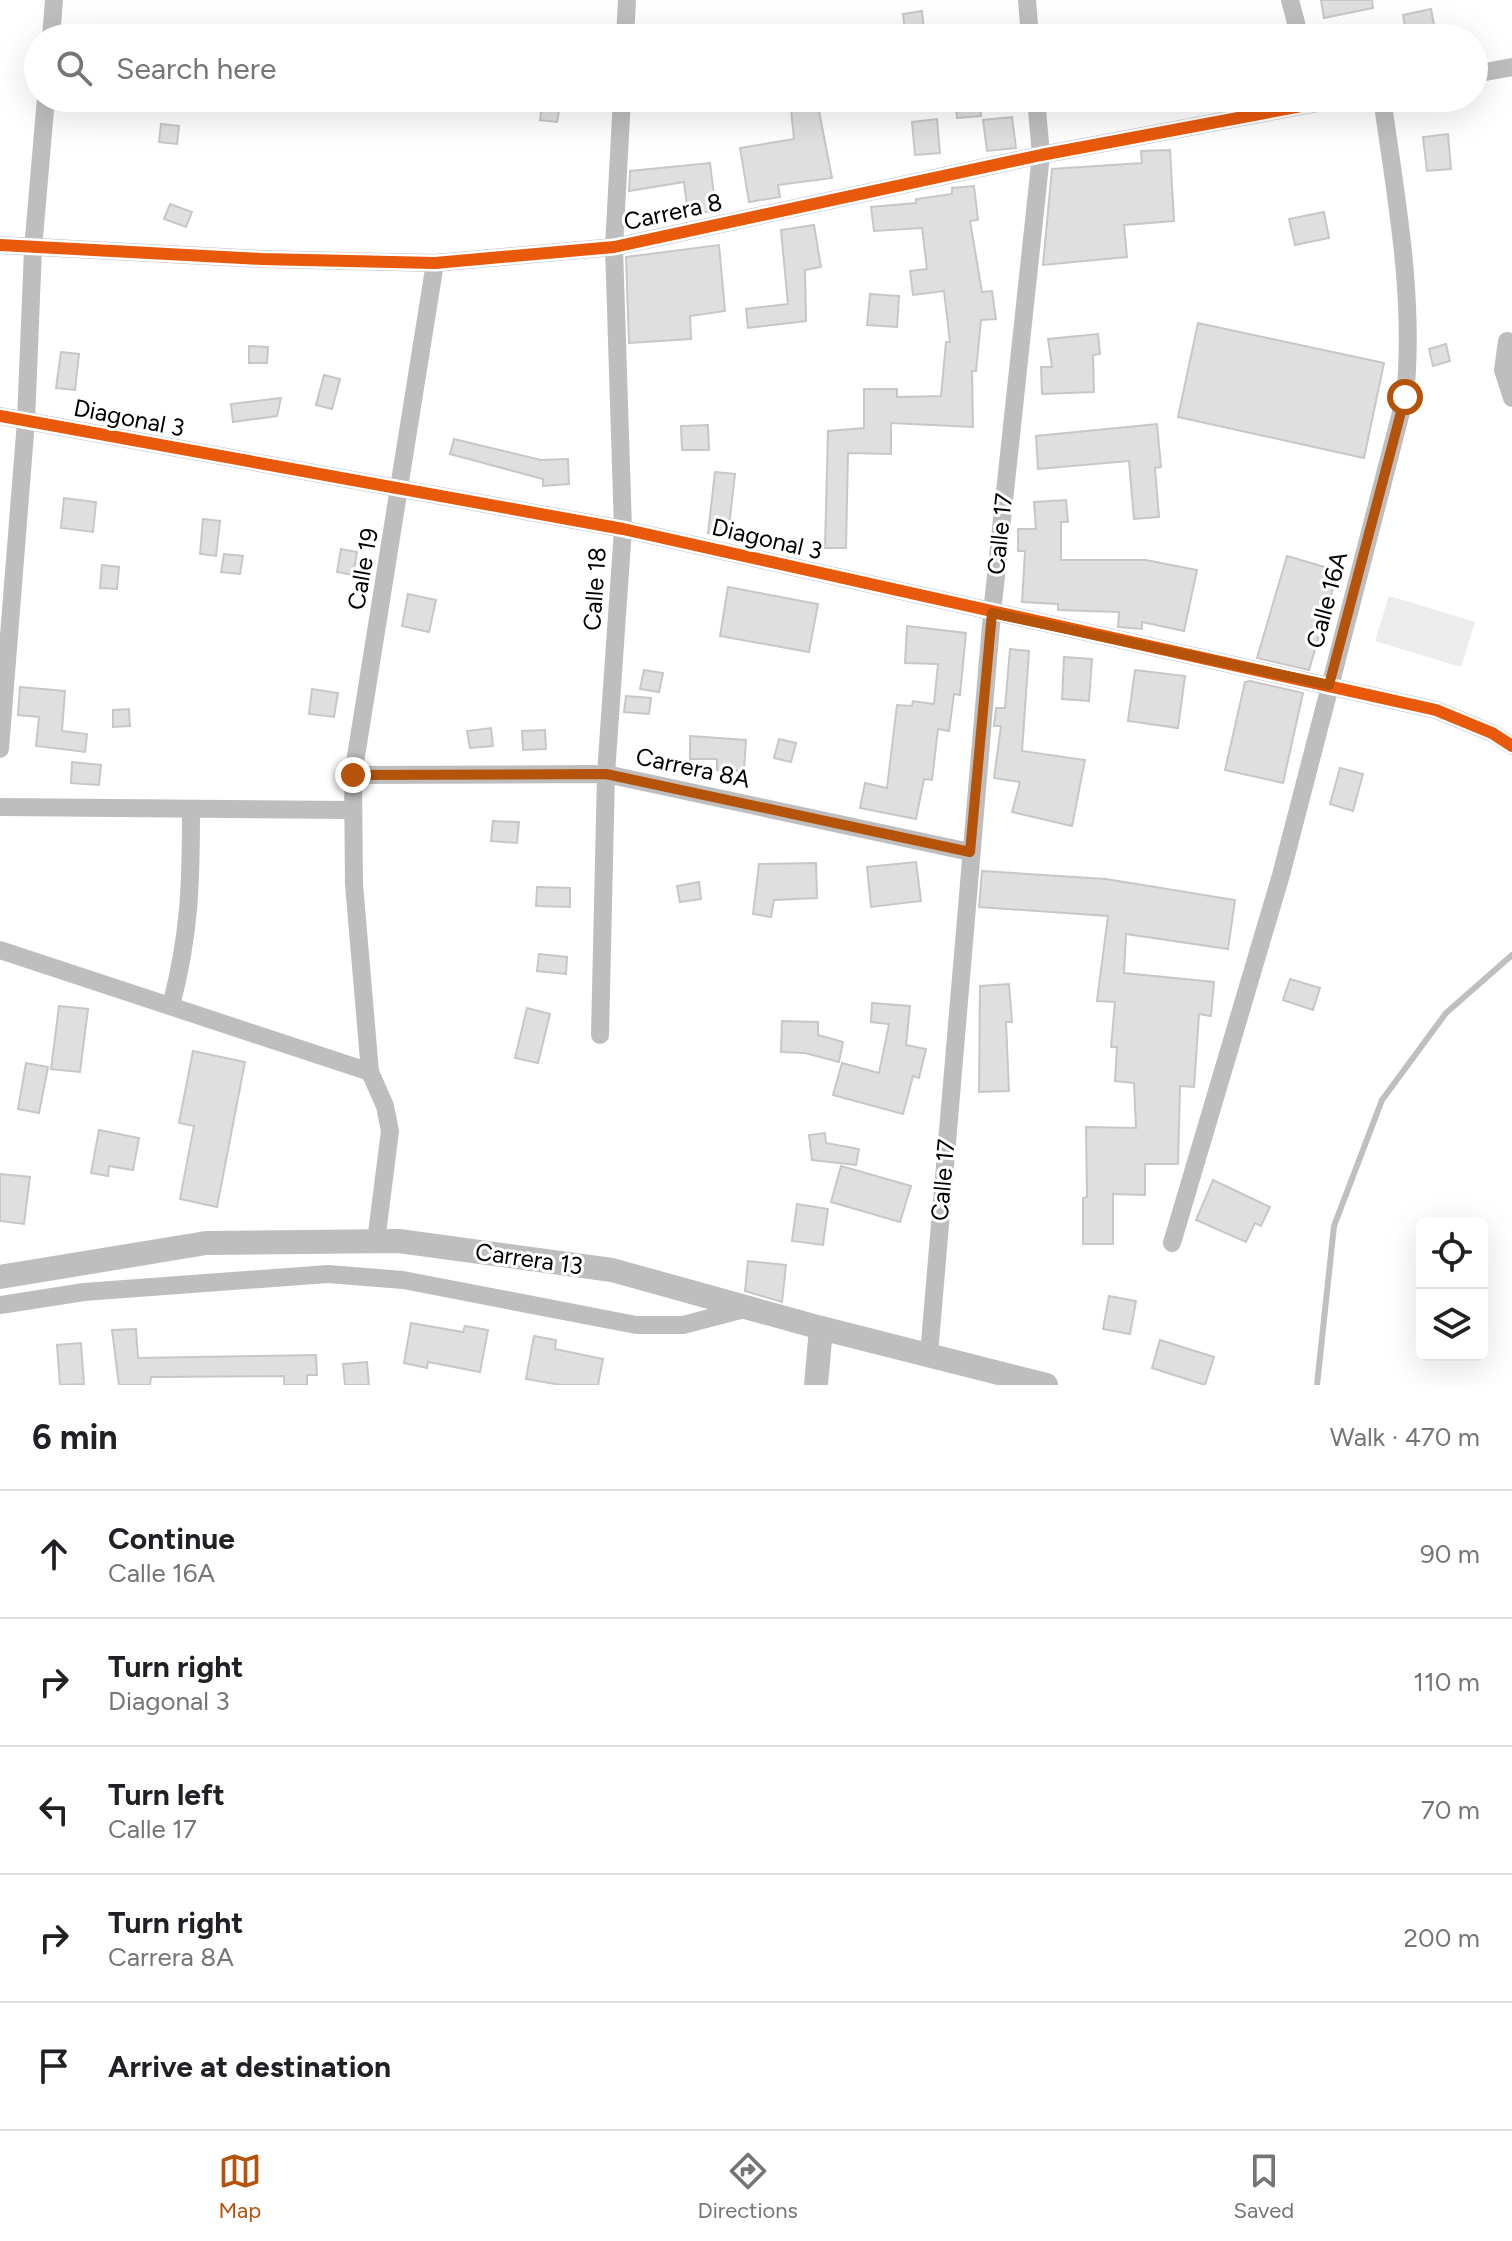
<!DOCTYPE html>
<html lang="en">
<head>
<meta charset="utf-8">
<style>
	:root { --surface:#fff; --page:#f2f2f2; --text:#202124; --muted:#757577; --line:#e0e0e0; --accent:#b45309 }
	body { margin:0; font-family:Figtree,sans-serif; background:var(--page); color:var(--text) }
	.controls { position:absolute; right:24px; bottom:24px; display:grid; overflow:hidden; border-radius:12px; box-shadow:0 8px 32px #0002 }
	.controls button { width:72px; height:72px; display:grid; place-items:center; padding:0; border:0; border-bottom:2px solid var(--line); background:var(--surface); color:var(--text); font:40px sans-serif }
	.stop { position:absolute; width:24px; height:24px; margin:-18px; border:6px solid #b45309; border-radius:50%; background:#fff }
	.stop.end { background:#b45309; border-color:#fff; box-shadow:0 2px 8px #0008 }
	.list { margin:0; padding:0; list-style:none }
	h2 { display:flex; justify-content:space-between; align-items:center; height:104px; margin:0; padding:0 32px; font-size:34px }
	h2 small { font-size:26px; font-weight:400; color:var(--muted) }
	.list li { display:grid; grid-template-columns:52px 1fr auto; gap:24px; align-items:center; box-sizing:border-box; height:128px; padding:0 32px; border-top:2px solid var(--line) }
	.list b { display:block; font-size:30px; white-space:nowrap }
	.list p { margin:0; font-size:26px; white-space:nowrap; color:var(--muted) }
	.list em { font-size:26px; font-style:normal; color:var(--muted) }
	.icon { flex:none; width:44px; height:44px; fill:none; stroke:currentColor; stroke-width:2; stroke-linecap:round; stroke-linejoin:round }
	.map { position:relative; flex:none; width:1512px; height:1385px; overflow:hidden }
	.search { position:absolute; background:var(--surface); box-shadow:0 8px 32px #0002; left:24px; right:24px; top:24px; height:88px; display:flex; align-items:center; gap:20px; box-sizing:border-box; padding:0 28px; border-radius:44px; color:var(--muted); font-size:30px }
	.sheet { height:744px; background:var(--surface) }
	nav { display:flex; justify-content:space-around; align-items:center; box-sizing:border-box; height:112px; border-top:2px solid var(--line); background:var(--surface); font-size:22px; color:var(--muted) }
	nav a { display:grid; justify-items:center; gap:4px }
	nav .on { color:var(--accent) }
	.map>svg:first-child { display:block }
	.green { fill:#ececec }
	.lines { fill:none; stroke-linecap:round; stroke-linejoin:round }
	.stream { stroke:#bfbfbf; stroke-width:6 }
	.building { fill:#dfdfdf; stroke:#c7c7c7; stroke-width:2 }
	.minor { stroke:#bebebe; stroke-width:18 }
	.tertiary { stroke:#bebebe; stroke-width:24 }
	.cycleway-casing { stroke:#fff; stroke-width:17 }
	.cycleway { stroke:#e8590c; stroke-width:12 }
	.route { stroke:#b45309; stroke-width:10 }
	.labels { text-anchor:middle; stroke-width:6; stroke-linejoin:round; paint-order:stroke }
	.street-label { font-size:24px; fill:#000; stroke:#fff }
</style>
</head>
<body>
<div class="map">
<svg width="1512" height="1385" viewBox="0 0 1512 1385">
	<rect width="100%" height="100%" fill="#fff"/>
	<path class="green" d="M 1389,596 L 1475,622 L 1461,667 L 1375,641 Z"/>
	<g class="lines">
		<path class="stream" d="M 1317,1385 L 1334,1226 L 1382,1100 L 1446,1013 L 1512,955"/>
	</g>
	<g class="building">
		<path d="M 1321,0 L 1372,0 L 1373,8 L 1324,18 Z"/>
		<path d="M 1431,9 L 1434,25 L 1406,31 L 1403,15 Z"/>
		<path d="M 922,11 L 925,38 L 906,38 L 903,14 Z"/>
		<path d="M 955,98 L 979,98 L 981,116 L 957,118 Z"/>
		<path d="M 542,104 L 560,106 L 557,122 L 540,120 Z"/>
		<path d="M 818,106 L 832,178 L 778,185 L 780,197 L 749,202 L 740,148 L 794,139 L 791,109 Z"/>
		<path d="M 1012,117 L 1016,148 L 987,151 L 983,120 Z"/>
		<path d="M 937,119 L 940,153 L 915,155 L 912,122 Z"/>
		<path d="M 161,124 L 179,126 L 177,144 L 159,142 Z"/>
		<path d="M 1448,134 L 1451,169 L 1427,171 L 1423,137 Z"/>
		<path d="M 1170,150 L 1174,221 L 1124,225 L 1127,257 L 1043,265 L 1052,169 L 1142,163 L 1141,151 Z"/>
		<path d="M 710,163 L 716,211 L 688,214 L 684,182 L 629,191 L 630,171 Z"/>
		<path d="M 974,186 L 978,220 L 970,221 L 982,292 L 992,291 L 996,319 L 981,320 L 976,371 L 972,371 L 973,427 L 891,423 L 891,454 L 848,453 L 846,548 L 825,548 L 828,431 L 864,428 L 864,389 L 897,389 L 897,397 L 941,396 L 946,342 L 950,342 L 944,291 L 913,295 L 910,271 L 927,269 L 922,228 L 874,231 L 871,207 L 916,203 L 916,199 L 952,194 L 952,188 Z"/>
		<path d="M 170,204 L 192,212 L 186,227 L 164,219 Z"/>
		<path d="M 1324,212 L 1329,238 L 1295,245 L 1289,219 Z"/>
		<path d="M 814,225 L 821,267 L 805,270 L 806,321 L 748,328 L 746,309 L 788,304 L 781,230 Z"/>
		<path d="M 719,245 L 725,311 L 690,316 L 691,339 L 629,343 L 626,257 Z"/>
		<path d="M 870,294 L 899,296 L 897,327 L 867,325 Z"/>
		<path d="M 1198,323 L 1384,363 L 1364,458 L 1178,417 Z"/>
		<path d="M 1098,334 L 1100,354 L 1093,355 L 1094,392 L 1042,394 L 1041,367 L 1052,367 L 1048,339 Z"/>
		<path d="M 1446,344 L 1450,361 L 1433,366 L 1429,349 Z"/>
		<path d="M 249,346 L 268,347 L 267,363 L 249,363 Z"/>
		<path d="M 61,352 L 79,354 L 75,390 L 56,388 Z"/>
		<path d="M 324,375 L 340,379 L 332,409 L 316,405 Z"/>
		<path d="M 281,398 L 277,416 L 233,422 L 231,404 Z"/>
		<path d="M 1157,424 L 1161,467 L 1155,468 L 1159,517 L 1134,519 L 1129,461 L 1038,469 L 1036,436 Z"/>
		<path d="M 708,425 L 709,450 L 682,450 L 681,426 Z"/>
		<path d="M 454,439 L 541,460 L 568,459 L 569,484 L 543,486 L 543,479 L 450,454 Z"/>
		<path d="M 715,472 L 735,474 L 728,535 L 708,533 Z"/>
		<path d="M 64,498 L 96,502 L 93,532 L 61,528 Z"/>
		<path d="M 1066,500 L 1068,522 L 1061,522 L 1061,560 L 1146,560 L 1197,570 L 1184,631 L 1142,622 L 1142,629 L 1118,627 L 1119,612 L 1058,610 L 1058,604 L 1022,602 L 1025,551 L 1018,551 L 1018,529 L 1036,529 L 1034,502 Z"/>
		<path d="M 203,519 L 220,521 L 216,556 L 200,554 Z"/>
		<path d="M 341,549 L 357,552 L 353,575 L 337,572 Z"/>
		<path d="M 224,554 L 243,556 L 240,574 L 221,572 Z"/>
		<path d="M 1287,556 L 1338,571 L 1309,670 L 1257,658 Z"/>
		<path d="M 102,565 L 119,567 L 117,589 L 100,588 Z"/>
		<path d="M 728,587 L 818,604 L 809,652 L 720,636 Z"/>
		<path d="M 408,594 L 436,600 L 429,632 L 402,626 Z"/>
		<path d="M 907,626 L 966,633 L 960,695 L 954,694 L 949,731 L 938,729 L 932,780 L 924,779 L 916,819 L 860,808 L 865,783 L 887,788 L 897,705 L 912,706 L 913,701 L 934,704 L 938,664 L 905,663 Z"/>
		<path d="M 1010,649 L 1029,651 L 1022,751 L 1085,760 L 1072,826 L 1012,812 L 1020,782 L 994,778 L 1001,726 L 994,726 L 996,708 L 1005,708 Z"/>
		<path d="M 1064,657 L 1092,659 L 1089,701 L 1062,699 Z"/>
		<path d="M 644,670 L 663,673 L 659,692 L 640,689 Z"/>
		<path d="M 1135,670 L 1185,676 L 1178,728 L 1128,721 Z"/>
		<path d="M 1250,681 L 1303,693 L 1283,783 L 1225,770 L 1245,682 Z"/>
		<path d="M 20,687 L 65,691 L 62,731 L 87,734 L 85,752 L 36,746 L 39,717 L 18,715 Z"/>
		<path d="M 312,689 L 338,693 L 334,717 L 309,714 Z"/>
		<path d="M 626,696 L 651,698 L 649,714 L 624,712 Z"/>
		<path d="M 129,709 L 130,726 L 113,727 L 113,710 Z"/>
		<path d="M 491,728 L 493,746 L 470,748 L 467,731 Z"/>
		<path d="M 545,730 L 546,749 L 523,750 L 522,731 Z"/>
		<path d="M 690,736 L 746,740 L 744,771 L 717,770 L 717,759 L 690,759 Z"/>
		<path d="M 779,739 L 796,743 L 791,762 L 774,758 Z"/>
		<path d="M 72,762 L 101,765 L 99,785 L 71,783 Z"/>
		<path d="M 1340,768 L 1363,774 L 1353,811 L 1330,804 Z"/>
		<path d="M 493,821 L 519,822 L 517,843 L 491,841 Z"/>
		<path d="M 916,862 L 921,901 L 871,907 L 867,867 Z"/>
		<path d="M 816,863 L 817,898 L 774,900 L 771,917 L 753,914 L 759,864 Z"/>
		<path d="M 982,871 L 1106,879 L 1235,900 L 1228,949 L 1126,934 L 1124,973 L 1214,982 L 1211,1016 L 1199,1014 L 1194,1087 L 1180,1086 L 1178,1164 L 1145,1164 L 1145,1195 L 1113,1194 L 1113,1244 L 1083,1244 L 1083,1198 L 1087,1197 L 1086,1127 L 1136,1128 L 1134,1083 L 1115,1081 L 1117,1047 L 1111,1047 L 1115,1002 L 1097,1001 L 1108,916 L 979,907 Z"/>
		<path d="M 699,882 L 701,899 L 680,902 L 677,886 Z"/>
		<path d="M 537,887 L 570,888 L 570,907 L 536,906 Z"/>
		<path d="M 539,954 L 567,957 L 566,974 L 537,971 Z"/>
		<path d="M 1290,979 L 1320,988 L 1313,1010 L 1283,1000 Z"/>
		<path d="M 1009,984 L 1012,1022 L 1006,1022 L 1009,1091 L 979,1092 L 980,986 Z"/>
		<path d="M 872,1003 L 910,1006 L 906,1045 L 926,1049 L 919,1078 L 913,1076 L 903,1114 L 833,1095 L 842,1063 L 879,1073 L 889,1024 L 871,1022 Z"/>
		<path d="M 59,1006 L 88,1009 L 80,1072 L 51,1069 Z"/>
		<path d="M 527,1008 L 550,1014 L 538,1063 L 515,1058 Z"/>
		<path d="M 782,1021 L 818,1022 L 818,1035 L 843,1042 L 839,1062 L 805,1053 L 781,1052 Z"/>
		<path d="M 193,1051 L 245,1062 L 217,1207 L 180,1199 L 194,1126 L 179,1123 Z"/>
		<path d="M 26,1063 L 48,1067 L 39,1113 L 18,1109 Z"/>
		<path d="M 99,1130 L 139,1138 L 133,1170 L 109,1166 L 108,1176 L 91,1173 Z"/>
		<path d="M 825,1133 L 826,1143 L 859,1149 L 856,1165 L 812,1160 L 809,1135 Z"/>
		<path d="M 841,1166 L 911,1186 L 900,1222 L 831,1202 Z"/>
		<path d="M 0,1174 L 30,1177 L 24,1224 L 0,1221 Z"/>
		<path d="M 1213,1180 L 1270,1207 L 1261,1226 L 1255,1223 L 1246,1242 L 1196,1220 Z"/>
		<path d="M 797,1204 L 828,1209 L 823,1245 L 792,1241 Z"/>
		<path d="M 748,1261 L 786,1265 L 782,1302 L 745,1291 Z"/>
		<path d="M 1109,1296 L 1136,1301 L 1130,1334 L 1103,1329 Z"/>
		<path d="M 411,1323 L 463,1332 L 465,1326 L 488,1330 L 480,1372 L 428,1362 L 427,1368 L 404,1363 Z"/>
		<path d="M 136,1329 L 138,1358 L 316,1355 L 317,1375 L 307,1375 L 307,1385 L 284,1385 L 284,1376 L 151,1377 L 150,1385 L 119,1385 L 112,1330 Z"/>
		<path d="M 534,1336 L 556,1340 L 555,1349 L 603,1359 L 598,1385 L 561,1385 L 526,1379 Z"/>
		<path d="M 1160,1340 L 1214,1357 L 1205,1385 L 1152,1368 Z"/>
		<path d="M 81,1343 L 84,1384 L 60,1385 L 57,1345 Z"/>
		<path d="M 367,1362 L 369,1385 L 345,1385 L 343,1364 Z"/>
	</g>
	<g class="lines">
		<g class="minor">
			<path d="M 1027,0 L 1030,38"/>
			<path d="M 1290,0 L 1300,38"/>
			<path d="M 51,38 L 54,0"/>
			<path d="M 625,38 L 627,0"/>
			<path d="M 1474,74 L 1512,67"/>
			<path d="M 0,245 L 262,259 L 435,263 L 614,247 L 1041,155 L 1344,98"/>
			<path d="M 1507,341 L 1503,370 L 1512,398"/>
			<path d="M 0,416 L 623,529 L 1436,710 L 1492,733 L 1512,746"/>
			<path d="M 0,749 L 26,421 L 33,249 L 46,98"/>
			<path d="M 353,775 L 606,774 L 970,852"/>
			<path d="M 0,807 L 352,810"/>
			<path d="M 0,950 L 370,1072"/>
			<path d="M 171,1006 C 190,933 191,883 191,809"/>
			<path d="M 600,1035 L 606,774 L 623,529 L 614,247 L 622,98"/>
			<path d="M 376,1241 L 390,1131 L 385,1106 L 370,1072 L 354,884 L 353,775 L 435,263"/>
			<path d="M 1172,1243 L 1281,875 L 1405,397 C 1415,296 1396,198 1382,98"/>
			<path d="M 0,1305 L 84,1292 L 328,1274 L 403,1280 L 636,1325 L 683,1325 L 748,1308"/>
			<path d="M 929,1354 L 992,613 L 1041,155 L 1036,98"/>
		</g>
		<g class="tertiary">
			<path d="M 0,1277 L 206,1243 L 399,1241 L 612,1270 L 821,1328 L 1046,1385"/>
			<path d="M 816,1385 L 821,1328"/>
		</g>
		<g class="cycleway-casing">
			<g id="cycleway">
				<path d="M 0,245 L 262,259 L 435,263 L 614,247 L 1041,155 L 1344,98"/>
				<path d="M 0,416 L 623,529 L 1436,710 L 1492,733 L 1512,746"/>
			</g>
		</g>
		<use href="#cycleway" class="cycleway"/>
	</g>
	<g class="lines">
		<path class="route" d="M 353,775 L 606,774 L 970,852 L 992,613 L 1329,685 L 1405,397"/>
	</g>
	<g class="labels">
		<g class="street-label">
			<text transform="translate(673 212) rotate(-12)" y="8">Carrera 8</text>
			<text transform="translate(129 418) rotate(11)" y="8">Diagonal 3</text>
			<text transform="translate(1000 534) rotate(-84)" y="8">Calle 17</text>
			<text transform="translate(767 539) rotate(13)" y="8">Diagonal 3</text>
			<text transform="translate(363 569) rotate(-80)" y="8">Calle 19</text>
			<text transform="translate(595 589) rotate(-86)" y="8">Calle 18</text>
			<text transform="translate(1327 600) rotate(-75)" y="8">Calle 16A</text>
			<text transform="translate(693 768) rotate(12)" y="8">Carrera 8A</text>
			<text transform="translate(943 1180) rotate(-85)" y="8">Calle 17</text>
			<text transform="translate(529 1259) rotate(8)" y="8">Carrera 13</text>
		</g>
	</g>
</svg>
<div class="controls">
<button><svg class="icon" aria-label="locate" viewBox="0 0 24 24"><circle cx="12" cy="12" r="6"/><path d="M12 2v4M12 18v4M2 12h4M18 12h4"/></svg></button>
<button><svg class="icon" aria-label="layers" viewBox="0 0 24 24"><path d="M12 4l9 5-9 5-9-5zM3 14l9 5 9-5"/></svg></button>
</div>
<div class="stop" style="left:1405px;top:397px"></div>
<div class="stop end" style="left:353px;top:775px"></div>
<div class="search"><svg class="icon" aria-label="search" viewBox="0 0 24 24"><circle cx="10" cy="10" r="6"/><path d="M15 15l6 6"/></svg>Search here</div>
</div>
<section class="sheet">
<h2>6 min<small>Walk · 470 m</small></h2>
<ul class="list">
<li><svg class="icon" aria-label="ahead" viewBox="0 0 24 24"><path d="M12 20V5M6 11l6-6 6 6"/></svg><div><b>Continue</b><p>Calle 16A</p></div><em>90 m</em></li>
<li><svg class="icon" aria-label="right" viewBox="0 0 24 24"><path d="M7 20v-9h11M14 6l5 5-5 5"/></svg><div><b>Turn right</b><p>Diagonal 3</p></div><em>110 m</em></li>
<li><svg class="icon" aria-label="left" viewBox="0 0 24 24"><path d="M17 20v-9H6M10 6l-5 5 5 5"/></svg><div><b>Turn left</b><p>Calle 17</p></div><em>70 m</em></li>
<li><svg class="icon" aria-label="right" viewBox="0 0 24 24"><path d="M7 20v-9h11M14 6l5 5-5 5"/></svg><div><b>Turn right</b><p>Carrera 8A</p></div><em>200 m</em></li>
<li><svg class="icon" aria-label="arrive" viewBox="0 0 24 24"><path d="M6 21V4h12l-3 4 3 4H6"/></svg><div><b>Arrive at destination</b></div></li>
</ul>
</section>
<nav>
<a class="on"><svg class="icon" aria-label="map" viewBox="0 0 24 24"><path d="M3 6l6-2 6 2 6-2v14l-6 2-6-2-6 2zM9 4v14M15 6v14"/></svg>Map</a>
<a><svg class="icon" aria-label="directions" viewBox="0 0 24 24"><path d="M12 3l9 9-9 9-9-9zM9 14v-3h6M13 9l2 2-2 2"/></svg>Directions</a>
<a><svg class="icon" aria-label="saved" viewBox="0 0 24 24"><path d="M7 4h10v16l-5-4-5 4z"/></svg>Saved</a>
</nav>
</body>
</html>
